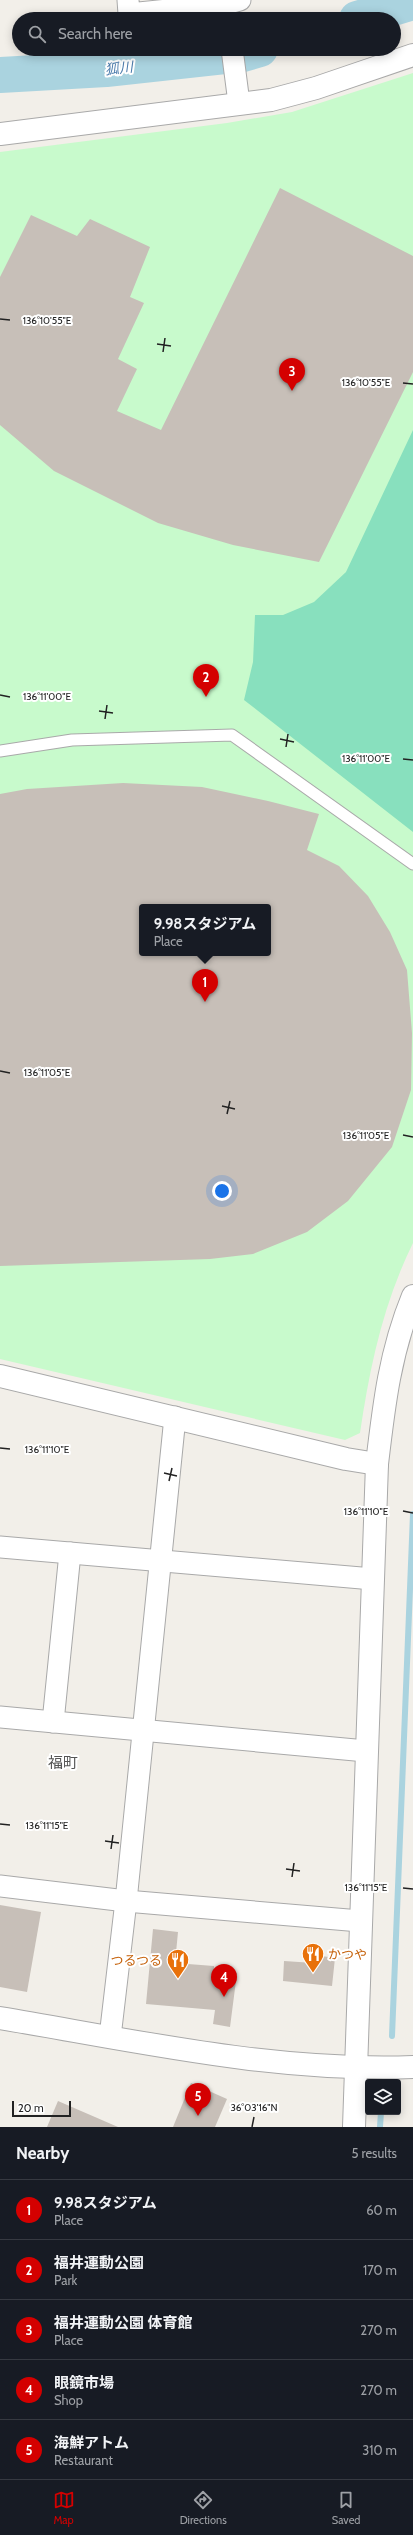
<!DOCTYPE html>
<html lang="en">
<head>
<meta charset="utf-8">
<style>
	:root { --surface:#171b24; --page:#20242c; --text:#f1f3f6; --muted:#9ea1a6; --line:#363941; --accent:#d40000 }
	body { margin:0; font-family:Cabin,"Noto Sans JP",sans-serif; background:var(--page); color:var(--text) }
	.controls { position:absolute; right:12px; bottom:12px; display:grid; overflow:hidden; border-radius:4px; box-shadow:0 2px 10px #0003 }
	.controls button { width:36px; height:36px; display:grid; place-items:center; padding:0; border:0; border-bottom:1px solid var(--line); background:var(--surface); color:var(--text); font:20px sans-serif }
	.scale { position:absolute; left:12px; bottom:10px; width:59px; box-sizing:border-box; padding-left:4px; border:2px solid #222; border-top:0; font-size:11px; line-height:14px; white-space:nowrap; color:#222; -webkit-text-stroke:3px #fff; paint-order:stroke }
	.you { position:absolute; left:222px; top:1191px; width:14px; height:14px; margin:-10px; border:3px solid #fff; border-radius:50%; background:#1a73e8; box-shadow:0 0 0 6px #1a73e833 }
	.badge { display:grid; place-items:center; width:26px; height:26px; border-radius:50%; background:var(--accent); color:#fff; font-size:13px; font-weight:700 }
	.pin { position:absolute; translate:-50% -33px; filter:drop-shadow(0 1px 2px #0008) }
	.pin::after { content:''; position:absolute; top:21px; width:14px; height:12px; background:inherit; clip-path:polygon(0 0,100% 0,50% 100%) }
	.popup { position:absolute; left:139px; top:904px; width:132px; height:52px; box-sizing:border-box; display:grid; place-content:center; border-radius:4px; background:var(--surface); filter:drop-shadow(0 1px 3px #0005); font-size:13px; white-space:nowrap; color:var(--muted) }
	.popup b { font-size:15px; color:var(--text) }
	.popup::after { content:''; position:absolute; left:50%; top:100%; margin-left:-8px; border:8px solid transparent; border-top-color:var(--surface) }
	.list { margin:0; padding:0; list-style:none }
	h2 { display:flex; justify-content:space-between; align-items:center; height:52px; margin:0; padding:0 16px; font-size:17px }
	h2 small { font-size:13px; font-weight:400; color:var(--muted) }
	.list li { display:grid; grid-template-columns:26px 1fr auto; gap:12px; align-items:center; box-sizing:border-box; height:60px; padding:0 16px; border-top:1px solid var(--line) }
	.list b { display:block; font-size:15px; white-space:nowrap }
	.list p { margin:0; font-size:13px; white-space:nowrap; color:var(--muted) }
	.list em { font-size:13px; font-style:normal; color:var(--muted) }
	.icon { flex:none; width:22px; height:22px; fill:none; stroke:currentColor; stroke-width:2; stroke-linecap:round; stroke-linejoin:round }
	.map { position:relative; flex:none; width:413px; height:2127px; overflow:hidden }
	.search { position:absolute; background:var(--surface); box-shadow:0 2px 10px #0003; left:12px; right:12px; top:12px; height:44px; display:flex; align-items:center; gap:10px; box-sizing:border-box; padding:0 14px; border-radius:22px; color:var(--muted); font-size:15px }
	.sheet { height:352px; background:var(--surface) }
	nav { display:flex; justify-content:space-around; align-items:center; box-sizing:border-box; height:56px; border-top:1px solid var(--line); background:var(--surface); font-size:11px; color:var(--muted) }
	nav a { display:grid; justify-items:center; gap:2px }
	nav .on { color:var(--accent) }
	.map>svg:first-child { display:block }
	.park { fill:#c8facc; fill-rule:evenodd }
	.pitch { fill:#88e0be }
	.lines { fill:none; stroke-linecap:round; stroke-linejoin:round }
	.stream { stroke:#aad3df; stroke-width:6 }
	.river { stroke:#aad3df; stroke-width:36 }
	.building { fill:#c7bfb8; fill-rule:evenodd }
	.service-casing { stroke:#a9a9a9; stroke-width:13 }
	.minor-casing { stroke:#a9a9a9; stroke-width:23 }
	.tertiary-casing { stroke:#a9a9a9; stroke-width:24 }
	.service { stroke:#fff; stroke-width:11 }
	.minor { stroke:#fff; stroke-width:21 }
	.tertiary { stroke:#fff; stroke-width:22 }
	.ticks { fill:none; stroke:#222; stroke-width:1.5 }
	.labels { text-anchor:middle; stroke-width:4; stroke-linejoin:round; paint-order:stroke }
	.food-label { font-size:13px; fill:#c56008; stroke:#fff; text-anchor:start }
	.water-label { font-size:14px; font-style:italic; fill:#4a7aab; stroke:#fff }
	.quarter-label { font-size:15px; fill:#555; stroke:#fff }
	.ticks-label { font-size:10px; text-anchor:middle; fill:#222; stroke:#fff; stroke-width:4; stroke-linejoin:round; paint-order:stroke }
</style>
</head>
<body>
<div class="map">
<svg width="413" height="2127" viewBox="0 0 413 2127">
	<rect width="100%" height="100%" fill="#f2efe9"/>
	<path class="park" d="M 413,73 L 413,1243 C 383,1304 370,1366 360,1433 L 345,1440 L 0,1359 L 0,152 L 227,123 L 292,112 ZM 142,907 L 268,907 L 268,953 L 142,953 Z"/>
	<path class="pitch" d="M 413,430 L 413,832 L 244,700 L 253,662 L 255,615 L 283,615 L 314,602 L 346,572 Z"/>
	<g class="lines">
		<g class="stream">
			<path d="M 392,2036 L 413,1514"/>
			<path d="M 380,2127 L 381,2112"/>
		</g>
		<g class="river">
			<path d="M 357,19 L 413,2"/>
			<path d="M 0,75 L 106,69 L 243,54 L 260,49"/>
		</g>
	</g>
	<g class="building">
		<path d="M 280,188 L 413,256 L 413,372 L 319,562 L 233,545 L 158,523 L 54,471 L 0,425 L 0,277 L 31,215 L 77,236 L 90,219 L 150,247 L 130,297 L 144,303 L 118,359 L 137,369 L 117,411 L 161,430 Z"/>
		<path d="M 123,783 L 202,787 L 268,801 L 319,814 L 307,850 L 339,866 L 368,896 L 390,932 L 407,970 L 412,1033 L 411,1090 L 392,1147 L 348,1201 L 307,1232 L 253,1254 L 210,1259 L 0,1266 L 0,794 L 27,789 ZM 142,907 L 268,907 L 268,953 L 142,953 Z"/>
		<path d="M 0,1905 L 41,1912 L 27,1992 L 0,1987 Z"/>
		<path d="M 153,1929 L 178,1932 L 175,1963 L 214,1966 L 214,1970 L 237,1973 L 230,2027 L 213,2024 L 215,2010 L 146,2004 Z"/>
		<path d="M 315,1955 L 335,1958 L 332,1986 L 283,1981 L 284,1961 L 314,1963 Z"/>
		<path d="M 191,2083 L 227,2099 L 215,2127 L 173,2127 Z"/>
		<path d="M 58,2101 L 118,2127 L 47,2127 Z"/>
	</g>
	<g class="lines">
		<g class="service-casing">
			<path id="service" d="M 0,751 L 72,740 L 232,735 L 413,864"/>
		</g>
		<g class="minor-casing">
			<g id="minor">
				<path d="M 128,0 L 129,14 L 226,4 L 240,0"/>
				<path d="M 232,49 L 239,103"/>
				<path d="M 0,1547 L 373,1579"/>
				<path d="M 0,1717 L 366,1751"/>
				<path d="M 53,1722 L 70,1553"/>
				<path d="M 0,1886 L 126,1901 L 360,1921"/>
				<path d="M 110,2037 L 126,1901 L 175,1417"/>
			</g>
		</g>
		<g class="tertiary-casing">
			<g id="tertiary">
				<path d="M 0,134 L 271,100 L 316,88 L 413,55"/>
				<path d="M 0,1376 L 346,1459 L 377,1464"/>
				<path d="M 0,2018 C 137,2041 274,2072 413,2067"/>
				<path d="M 354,2127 L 377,1464 C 384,1404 390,1352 413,1296"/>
			</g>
		</g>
		<use href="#service" class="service"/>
		<use href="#minor" class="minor"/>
		<use href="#tertiary" class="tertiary"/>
	</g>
	<path class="ticks" d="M 0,319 L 10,320M 157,344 L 171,346M 163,352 L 165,338M 403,383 L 413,384M 0,695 L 10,697M 99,711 L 113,713M 105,719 L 107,705M 280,739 L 294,742M 286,747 L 288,734M 403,759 L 413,760M 0,1071 L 10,1073M 222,1106 L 235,1109M 227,1114 L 230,1101M 403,1135 L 413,1137M 0,1448 L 10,1449M 164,1473 L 177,1476M 169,1481 L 172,1468M 403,1511 L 413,1513M 0,1824 L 10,1825M 105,1841 L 119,1843M 111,1849 L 113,1835M 286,1869 L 300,1871M 292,1877 L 294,1863M 403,1888 L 413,1889M 252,2127 L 254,2117"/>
	<defs>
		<g id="restaurant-pin" transform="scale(1.15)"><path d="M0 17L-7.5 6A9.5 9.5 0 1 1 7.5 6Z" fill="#e8710a" stroke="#fff"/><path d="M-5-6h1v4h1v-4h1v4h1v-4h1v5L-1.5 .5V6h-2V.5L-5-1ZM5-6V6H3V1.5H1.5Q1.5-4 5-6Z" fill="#fff"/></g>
	</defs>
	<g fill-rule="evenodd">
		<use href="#restaurant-pin" x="313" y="1954"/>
		<use href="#restaurant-pin" x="178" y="1960"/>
	</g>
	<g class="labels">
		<g class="food-label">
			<text x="328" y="1959">かつや</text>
			<text x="162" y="1965" text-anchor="end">つるつる</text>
		</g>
		<g class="water-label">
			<text transform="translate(119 68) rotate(-6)" y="5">狐川</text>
		</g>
		<g class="quarter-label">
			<text x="63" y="1768">福町</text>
		</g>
	</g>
	<g class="ticks-label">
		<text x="47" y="324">136°10'55"E</text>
		<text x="366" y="386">136°10'55"E</text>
		<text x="47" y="700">136°11'00"E</text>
		<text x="366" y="762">136°11'00"E</text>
		<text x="47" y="1076">136°11'05"E</text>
		<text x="366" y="1139">136°11'05"E</text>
		<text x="47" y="1453">136°11'10"E</text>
		<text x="366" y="1515">136°11'10"E</text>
		<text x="47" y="1829">136°11'15"E</text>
		<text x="366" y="1891">136°11'15"E</text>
		<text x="254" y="2111">36°03'16"N</text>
	</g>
</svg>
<div class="controls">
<button><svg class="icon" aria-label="layers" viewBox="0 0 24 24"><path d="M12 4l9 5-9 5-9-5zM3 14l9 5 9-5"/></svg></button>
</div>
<div class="scale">20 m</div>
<div class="you"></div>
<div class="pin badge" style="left:205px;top:1002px">1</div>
<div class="popup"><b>9.98スタジアム</b>Place</div>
<div class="pin badge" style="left:206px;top:697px">2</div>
<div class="pin badge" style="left:292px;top:391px">3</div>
<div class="pin badge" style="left:224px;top:1997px">4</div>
<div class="pin badge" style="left:198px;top:2116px">5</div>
<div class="search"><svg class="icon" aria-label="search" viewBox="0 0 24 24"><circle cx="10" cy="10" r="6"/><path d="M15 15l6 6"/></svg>Search here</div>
</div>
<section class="sheet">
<h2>Nearby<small>5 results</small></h2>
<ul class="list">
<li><span class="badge">1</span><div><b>9.98スタジアム</b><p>Place</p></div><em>60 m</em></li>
<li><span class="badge">2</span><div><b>福井運動公園</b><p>Park</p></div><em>170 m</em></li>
<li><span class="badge">3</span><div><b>福井運動公園 体育館</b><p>Place</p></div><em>270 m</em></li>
<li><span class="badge">4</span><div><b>眼鏡市場</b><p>Shop</p></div><em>270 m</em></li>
<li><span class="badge">5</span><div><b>海鮮アトム</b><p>Restaurant</p></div><em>310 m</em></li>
</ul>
</section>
<nav>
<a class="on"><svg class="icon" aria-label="map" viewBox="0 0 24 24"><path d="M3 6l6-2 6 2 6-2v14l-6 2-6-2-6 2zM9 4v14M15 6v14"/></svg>Map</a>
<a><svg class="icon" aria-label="directions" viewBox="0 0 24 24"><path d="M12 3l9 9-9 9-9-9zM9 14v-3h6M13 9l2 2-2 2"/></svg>Directions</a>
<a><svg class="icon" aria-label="saved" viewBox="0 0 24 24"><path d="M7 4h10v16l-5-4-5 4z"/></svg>Saved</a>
</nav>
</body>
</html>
